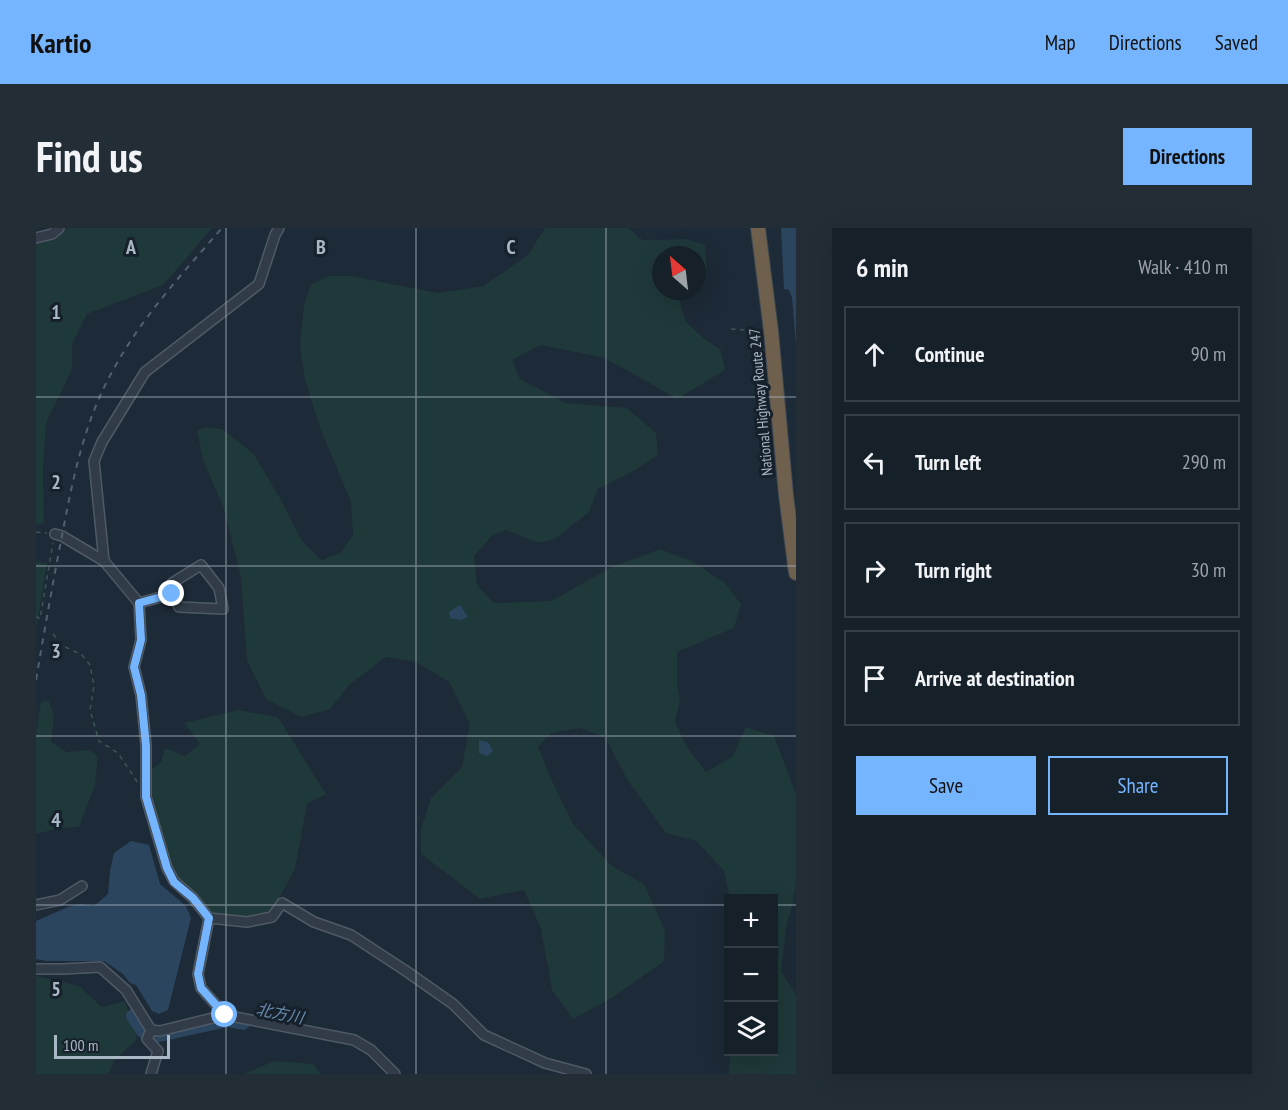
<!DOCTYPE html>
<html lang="en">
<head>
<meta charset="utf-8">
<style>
	:root { --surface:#162029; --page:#232d35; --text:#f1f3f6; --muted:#9ea3a8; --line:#353e46; --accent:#75b5ff }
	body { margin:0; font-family:"PT Sans Narrow","Noto Sans JP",sans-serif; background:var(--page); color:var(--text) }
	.controls { position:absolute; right:18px; bottom:18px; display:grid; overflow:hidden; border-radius:0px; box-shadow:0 6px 24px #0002 }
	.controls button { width:54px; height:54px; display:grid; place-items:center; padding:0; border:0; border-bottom:2px solid var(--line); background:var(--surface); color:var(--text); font:30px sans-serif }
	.compass { position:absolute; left:616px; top:18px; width:54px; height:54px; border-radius:50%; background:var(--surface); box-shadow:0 6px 24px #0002; rotate:332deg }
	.scale { position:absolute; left:18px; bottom:15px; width:116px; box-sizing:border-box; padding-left:6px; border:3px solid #aab7c5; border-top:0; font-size:16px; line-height:21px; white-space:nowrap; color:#aab7c5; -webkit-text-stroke:4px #16212c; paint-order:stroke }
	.stop { position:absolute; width:18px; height:18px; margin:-14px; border:4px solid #75b5ff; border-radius:50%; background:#fff }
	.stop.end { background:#75b5ff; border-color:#fff; box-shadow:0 2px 6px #0008 }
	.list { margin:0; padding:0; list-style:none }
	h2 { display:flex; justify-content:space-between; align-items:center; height:78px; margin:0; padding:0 24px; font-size:26px }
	h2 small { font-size:20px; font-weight:400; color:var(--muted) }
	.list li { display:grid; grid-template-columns:39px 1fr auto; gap:18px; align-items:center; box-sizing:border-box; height:96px; margin:0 12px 12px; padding:0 12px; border:2px solid var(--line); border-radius:0px }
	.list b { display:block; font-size:22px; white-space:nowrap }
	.list em { font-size:20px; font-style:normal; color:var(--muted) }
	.actions { display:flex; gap:12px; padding:18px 24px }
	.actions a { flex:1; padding:14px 0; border:2px solid var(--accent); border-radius:0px; text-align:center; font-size:21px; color:var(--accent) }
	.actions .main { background:var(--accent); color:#111 }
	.icon { flex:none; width:33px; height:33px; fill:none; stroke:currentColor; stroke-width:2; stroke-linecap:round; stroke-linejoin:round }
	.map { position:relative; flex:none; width:760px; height:846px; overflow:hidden; border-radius:0px }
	header { display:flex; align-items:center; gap:36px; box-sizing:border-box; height:84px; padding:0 30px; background:var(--accent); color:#111 }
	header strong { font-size:28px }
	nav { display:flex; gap:33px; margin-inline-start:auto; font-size:21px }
	.intro { display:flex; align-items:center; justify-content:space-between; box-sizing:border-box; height:144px; padding:0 36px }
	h1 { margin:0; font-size:42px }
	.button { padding:15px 27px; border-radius:0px; background:var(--accent); color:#111; font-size:21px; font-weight:700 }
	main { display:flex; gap:36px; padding:0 36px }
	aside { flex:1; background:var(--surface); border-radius:0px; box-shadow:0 6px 24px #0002 }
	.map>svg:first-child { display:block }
	.green { fill:#1f3839 }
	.water { fill:#2c455f }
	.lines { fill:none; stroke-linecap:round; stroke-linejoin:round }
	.river { stroke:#2c455f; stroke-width:14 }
	.minor-casing { stroke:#4e5a66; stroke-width:12 }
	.highway-casing { stroke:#3b4752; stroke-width:16 }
	.path { stroke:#3c5556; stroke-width:1.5; stroke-dasharray:4.5 4.5; stroke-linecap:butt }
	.minor { stroke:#313c48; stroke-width:9 }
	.highway { stroke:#6f5f4d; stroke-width:14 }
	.rail { stroke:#526070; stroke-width:2; stroke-dasharray:6 6; stroke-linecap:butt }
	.route { stroke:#75b5ff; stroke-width:8 }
	.grid { fill:none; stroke:#aab7c5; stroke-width:1.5; stroke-opacity:0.55 }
	.labels { text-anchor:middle; stroke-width:6; stroke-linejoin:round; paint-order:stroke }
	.street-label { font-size:15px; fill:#aab7c5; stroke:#16212c }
	.water-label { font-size:16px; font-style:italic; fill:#678aad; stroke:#16212c }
	.grid-label { font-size:20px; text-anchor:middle; font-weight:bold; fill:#aab7c5; stroke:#16212c; stroke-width:6; stroke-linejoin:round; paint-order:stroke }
</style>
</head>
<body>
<header>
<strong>Kartio</strong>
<nav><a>Map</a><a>Directions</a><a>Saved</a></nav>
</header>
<div class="intro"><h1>Find us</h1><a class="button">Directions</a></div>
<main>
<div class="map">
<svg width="760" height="846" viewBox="0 0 760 846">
	<rect width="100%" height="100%" fill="#1d2a37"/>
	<g class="green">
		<path d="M 31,0 L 176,0 L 127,57 L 51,86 L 36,116 L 36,141 L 10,195 L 7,243 L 8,295 L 0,297 L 0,17 L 19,11 Z"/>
		<path d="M 509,0 L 593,0 L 606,12 L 650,11 L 669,17 L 671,40 L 661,50 L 661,27 L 625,27 L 625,63 L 648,63 L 643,72 L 650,94 L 666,109 L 685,122 L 689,142 L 641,171 L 619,158 L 568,130 L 505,117 L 476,132 L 484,151 L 530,175 L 591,180 L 620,205 L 622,227 L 598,243 L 562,261 L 553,284 L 519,311 L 502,315 L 470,302 L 456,308 L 438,328 L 441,357 L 458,375 L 515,373 L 576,339 L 624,321 L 656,333 L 690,356 L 705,376 L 698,400 L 641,424 L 641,456 L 644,472 L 639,494 L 651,519 L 670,544 L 697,528 L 710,499 L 738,508 L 760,566 L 760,654 L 757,676 L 751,694 L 745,743 L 760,767 L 760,846 L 693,846 L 694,824 L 738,824 L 738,670 L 694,670 L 688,643 L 660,613 L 630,605 L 592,553 L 569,509 L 544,500 L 515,505 L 502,519 L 517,555 L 537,596 L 576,638 L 608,656 L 629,702 L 628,733 L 576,770 L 537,791 L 516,762 L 505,701 L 488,662 L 444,671 L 385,626 L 385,601 L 395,570 L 426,539 L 434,496 L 413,454 L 380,434 L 350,429 L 314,456 L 294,481 L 266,489 L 230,471 L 211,433 L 205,349 L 188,281 L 167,232 L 161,203 L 169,199 L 186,201 L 218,226 L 246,274 L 266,313 L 286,332 L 304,325 L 317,307 L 315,274 L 284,200 L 269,152 L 264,117 L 268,77 L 275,56 L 293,48 L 315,48 L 402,65 L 447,58 L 492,27 Z"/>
		<path d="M 0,334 L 11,335 L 0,402 Z"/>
		<path d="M 13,472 L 18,489 L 15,514 L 31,524 L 53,522 L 62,529 L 59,557 L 43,599 L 24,600 L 0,606 L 0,504 L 5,474 Z"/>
		<path d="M 202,482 L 242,489 L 290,566 L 271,576 L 259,641 L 235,685 L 212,690 L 175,685 L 158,665 L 141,650 L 134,636 L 115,566 L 116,541 L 125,534 L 129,520 L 149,528 L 164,516 L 148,495 Z"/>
		<path d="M 0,748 L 43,758 L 66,779 L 89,773 L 101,811 L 78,833 L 72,846 L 0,846 Z"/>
		<path d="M 238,833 L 278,836 L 284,846 L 208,846 Z"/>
	</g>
	<g class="water">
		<path d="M 745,0 L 760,0 L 760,117 L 756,69 L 753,62 L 748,61 Z"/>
		<path d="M 424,377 L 432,389 L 424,392 L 414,390 L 413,384 Z"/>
		<path d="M 443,512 L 452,514 L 457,523 L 451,528 L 443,525 Z"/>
		<path d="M 95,613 L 113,617 L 124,656 L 150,678 L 155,690 L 132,782 L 123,786 L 116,783 L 100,757 L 94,755 L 87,746 L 68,733 L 10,733 L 0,731 L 0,693 L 32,679 L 44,676 L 58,678 L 72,666 L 74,643 L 78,625 Z"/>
	</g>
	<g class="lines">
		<g class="river">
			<path d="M 97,788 L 107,803"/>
			<path d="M 118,808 L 192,792 L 207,795"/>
		</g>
		<g class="minor-casing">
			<g id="minor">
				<path d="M 0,10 L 16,6 L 23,0"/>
				<path d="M 19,306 L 26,308 L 68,333 L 103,375 L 105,412 L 98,439 L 105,467 L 110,517 L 110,569 L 131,640 L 138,653 L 157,670 L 173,690 L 211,694 L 236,689 L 246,675 L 278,694 L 315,707 L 370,743 L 417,776 L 448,807 L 509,835 L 550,846"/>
				<path d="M 68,333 L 58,233 L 66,214 L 109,144 L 223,56 L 239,7 L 243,0"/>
				<path d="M 103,375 L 136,366 L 136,355 L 165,337 L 183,360 L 187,381 L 143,379 L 136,366"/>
				<path d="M 0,677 L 24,672 L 46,658"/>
				<path d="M 173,690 L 162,746 L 165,760 L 189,787"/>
				<path d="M 0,741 L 27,741 L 64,739 L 90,762 L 115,802 L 124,803 L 189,787 L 318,812 L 335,822 L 359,846"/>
				<path d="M 115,846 L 122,823 L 111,811 L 115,802"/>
			</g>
		</g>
		<g class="highway-casing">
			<path id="highway" d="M 722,0 L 735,103 L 750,267 L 760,345"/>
		</g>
		<g class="path">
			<path d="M 695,101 L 724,103"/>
			<path d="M 0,304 L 11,305"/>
			<path d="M 0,388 L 4,391 L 17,315"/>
			<path d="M 17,406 L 27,418 L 46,427 L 54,437 L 58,458 L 54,482 L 63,513 L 82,525 L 102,555"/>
		</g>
		<use href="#minor" class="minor"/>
		<use href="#highway" class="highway"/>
		<path class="rail" d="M 0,452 C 8,405 16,359 25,313 C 36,255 47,196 76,144 C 105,90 146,46 186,0"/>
	</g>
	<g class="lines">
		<path class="route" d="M 136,366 L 103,375 L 105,412 L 98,439 L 105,467 L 110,518 L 110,569 L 131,640 L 138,654 L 157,670 L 173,690 L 162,746 L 165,760 L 189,787"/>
	</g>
	<path class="grid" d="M 190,0 L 190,846M 380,0 L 380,846M 570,0 L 570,846M 0,169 L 760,169M 0,338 L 760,338M 0,508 L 760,508M 0,677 L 692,677M 738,677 L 760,677"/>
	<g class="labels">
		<g class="street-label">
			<text transform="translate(725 174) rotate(-95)" y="5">National Highway Route 247</text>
		</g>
		<g class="water-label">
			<text transform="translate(244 785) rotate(11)" y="6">北方川</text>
		</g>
	</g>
	<g class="grid-label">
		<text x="95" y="26">A</text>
		<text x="285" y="26">B</text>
		<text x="475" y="26">C</text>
		<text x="20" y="91">1</text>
		<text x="20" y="261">2</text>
		<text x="20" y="430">3</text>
		<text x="20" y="599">4</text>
		<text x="20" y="768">5</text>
	</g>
</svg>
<div class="controls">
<button>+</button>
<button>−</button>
<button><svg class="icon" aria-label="layers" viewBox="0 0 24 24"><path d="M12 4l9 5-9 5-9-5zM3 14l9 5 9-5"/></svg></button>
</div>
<svg class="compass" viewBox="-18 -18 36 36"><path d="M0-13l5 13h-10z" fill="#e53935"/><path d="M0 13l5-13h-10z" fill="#9ea3a8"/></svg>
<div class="scale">100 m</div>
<div class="stop" style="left:189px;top:787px"></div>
<div class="stop end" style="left:136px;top:366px"></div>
</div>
<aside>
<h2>6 min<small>Walk · 410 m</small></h2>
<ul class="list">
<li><svg class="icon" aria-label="ahead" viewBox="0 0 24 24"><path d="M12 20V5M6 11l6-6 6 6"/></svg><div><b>Continue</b></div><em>90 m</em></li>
<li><svg class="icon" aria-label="left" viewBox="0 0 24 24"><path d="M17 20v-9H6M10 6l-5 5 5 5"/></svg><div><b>Turn left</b></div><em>290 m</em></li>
<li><svg class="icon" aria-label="right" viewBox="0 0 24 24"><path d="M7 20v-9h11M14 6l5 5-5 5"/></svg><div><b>Turn right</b></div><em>30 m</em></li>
<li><svg class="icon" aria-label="arrive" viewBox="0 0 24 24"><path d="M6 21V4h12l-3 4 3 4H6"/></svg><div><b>Arrive at destination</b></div></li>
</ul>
<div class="actions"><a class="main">Save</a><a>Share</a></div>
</aside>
</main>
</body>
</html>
